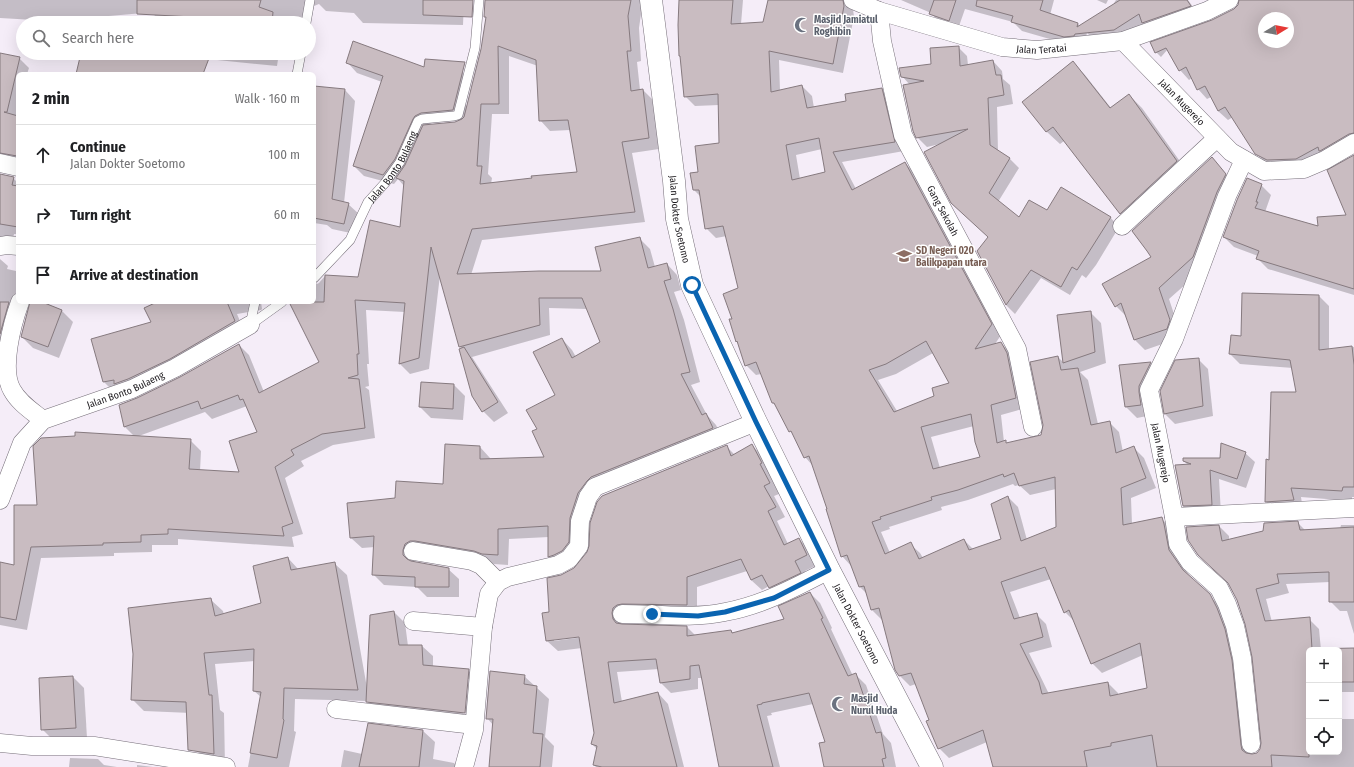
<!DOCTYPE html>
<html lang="en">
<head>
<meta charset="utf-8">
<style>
	:root { --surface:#fff; --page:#f2f2f2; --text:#202124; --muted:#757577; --line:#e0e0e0 }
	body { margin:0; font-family:"Fira Sans Condensed",sans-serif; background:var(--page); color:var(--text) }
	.controls { position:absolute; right:12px; bottom:12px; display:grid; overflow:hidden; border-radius:6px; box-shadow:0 4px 16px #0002 }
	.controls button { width:36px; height:36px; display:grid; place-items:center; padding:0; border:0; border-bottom:1px solid var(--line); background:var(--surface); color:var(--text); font:20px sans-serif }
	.compass { position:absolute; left:1258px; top:12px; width:36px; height:36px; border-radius:50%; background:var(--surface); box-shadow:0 4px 16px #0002; rotate:80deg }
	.stop { position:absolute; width:12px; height:12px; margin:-9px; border:3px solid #0a64b1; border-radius:50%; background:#fff }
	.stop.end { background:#0a64b1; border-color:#fff; box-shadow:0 1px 4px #0008 }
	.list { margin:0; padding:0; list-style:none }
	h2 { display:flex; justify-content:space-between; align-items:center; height:52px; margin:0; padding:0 16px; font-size:17px }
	h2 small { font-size:13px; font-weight:400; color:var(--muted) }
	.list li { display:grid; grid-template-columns:26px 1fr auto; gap:12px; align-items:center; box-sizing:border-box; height:60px; padding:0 16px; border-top:1px solid var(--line) }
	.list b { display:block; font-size:15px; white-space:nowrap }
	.list p { margin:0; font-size:13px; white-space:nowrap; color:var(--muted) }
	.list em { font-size:13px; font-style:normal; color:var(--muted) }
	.icon { flex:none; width:22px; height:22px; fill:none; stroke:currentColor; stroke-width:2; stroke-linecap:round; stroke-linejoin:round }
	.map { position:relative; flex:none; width:1354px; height:767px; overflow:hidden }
	.search { position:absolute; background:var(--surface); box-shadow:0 4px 16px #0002; left:16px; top:16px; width:300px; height:44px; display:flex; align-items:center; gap:10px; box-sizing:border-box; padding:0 14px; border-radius:22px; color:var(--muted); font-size:15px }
	.panel { position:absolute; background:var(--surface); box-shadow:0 4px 16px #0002; left:16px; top:72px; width:300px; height:232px; border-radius:6px }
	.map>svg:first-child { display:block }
	.shadow { fill:#0003; fill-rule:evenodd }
	.building { fill:#c9bcc1; stroke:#867a7f; fill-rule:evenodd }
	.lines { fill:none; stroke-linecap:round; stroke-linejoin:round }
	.service-casing { stroke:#766f79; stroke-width:10 }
	.minor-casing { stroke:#766f79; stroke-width:19 }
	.tertiary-casing { stroke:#766f79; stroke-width:23 }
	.service { stroke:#fff; stroke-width:9 }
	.minor { stroke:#fff; stroke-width:18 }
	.tertiary { stroke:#fff; stroke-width:22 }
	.route { stroke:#0a64b1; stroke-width:5 }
	.labels { text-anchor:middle; stroke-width:3; stroke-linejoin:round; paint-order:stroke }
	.worship-label { font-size:10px; font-weight:bold; fill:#5b616d; stroke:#fff; text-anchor:start }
	.street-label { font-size:10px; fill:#1e1b1f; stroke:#fff }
	.education-label { font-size:10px; font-weight:bold; fill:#785e54; stroke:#fff; text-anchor:start }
</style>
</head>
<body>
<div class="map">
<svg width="1354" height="767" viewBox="0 0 1354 767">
	<rect width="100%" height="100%" fill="#f5edf8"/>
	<g class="shadow">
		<path d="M 0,0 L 464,0 L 463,25 L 363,23 L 354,13 L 326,11 L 319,4 L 314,6 L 311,21 L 279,20 L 282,23 L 154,23 L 155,12 L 86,18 L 86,20 L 35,21 L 34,20 L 0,18 Z"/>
		<path d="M 486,0 L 643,0 L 639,28 L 641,61 L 637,62 L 640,90 L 643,90 L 654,101 L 659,149 L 632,153 L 645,222 L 482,240 L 471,275 L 602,272 L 639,238 L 650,249 L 655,267 L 667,264 L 677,275 L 681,290 L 674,292 L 684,320 L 700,382 L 691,385 L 707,415 L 716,425 L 723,439 L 602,488 L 559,567 L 549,556 L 549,537 L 509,539 L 508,565 L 494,564 L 485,561 L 416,555 L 413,563 L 448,569 L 459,579 L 459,597 L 427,597 L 417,587 L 384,585 L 373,574 L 375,547 L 362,548 L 351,538 L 396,499 L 444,485 L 480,447 L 490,458 L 490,460 L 546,458 L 538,429 L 556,395 L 562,339 L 572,350 L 576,357 L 601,342 L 587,309 L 549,308 L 550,335 L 472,357 L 508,413 L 494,422 L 483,411 L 462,349 L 460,347 L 440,275 L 429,369 L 410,374 L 400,364 L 405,312 L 366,310 L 369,364 L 367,364 L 369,386 L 365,387 L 369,390 L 375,438 L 333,445 L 301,461 L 304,466 L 285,478 L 303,534 L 292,537 L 294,547 L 178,539 L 178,545 L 152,545 L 152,552 L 114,553 L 114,556 L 41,558 L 27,630 L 0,625 L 0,563 L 15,566 L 38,505 L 135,437 L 125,427 L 137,399 L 180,378 L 239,345 L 249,355 L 264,392 L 321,363 L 307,302 L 314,302 L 314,281 L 317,284 L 319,283 L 325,276 L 359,278 L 401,228 L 404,186 L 398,179 L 394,184 L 364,176 L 354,166 L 382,82 L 357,73 L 347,62 L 425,68 L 453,62 L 463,73 L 463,102 L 467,107 L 482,50 L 487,19 L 485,17 ZM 509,56 L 538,66 L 540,120 L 550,131 L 570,130 L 578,172 L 491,184 L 492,178 L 488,174 L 492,114 L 509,114 ZM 461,120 L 456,123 L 426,126 L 432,123 ZM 247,406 L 258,433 L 241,474 L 200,471 L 201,451 L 190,440 L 136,437 L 205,412 L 212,419 Z"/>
		<path d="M 680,0 L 743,0 L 741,24 L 764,23 L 769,0 L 843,0 L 853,10 L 854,16 L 843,73 L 779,60 L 780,91 L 802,86 L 812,96 L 814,108 L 847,102 L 881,89 L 891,99 L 904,151 L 842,162 L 856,189 L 905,163 L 915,173 L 1001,335 L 995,344 L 1001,343 L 1011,353 L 1026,408 L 1001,415 L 1004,442 L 1008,444 L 1042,436 L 1058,357 L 1064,363 L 1058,316 L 1090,312 L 1101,323 L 1106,363 L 1080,372 L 1088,380 L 1098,424 L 1109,422 L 1119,432 L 1123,452 L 1134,448 L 1144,458 L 1156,488 L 1131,498 L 1132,524 L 1161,518 L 1171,528 L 1179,561 L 1191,578 L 1220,606 L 1241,670 L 1250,755 L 1258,753 L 1262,748 L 1253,657 L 1246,622 L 1238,600 L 1230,584 L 1219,526 L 1229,536 L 1229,540 L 1297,522 L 1306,531 L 1340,529 L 1341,525 L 1354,525 L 1354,634 L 1347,611 L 1340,611 L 1330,601 L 1330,582 L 1286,584 L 1289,593 L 1266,599 L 1272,622 L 1309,619 L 1319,629 L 1321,650 L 1354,649 L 1354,692 L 1339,692 L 1339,650 L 1309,650 L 1309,752 L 1339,752 L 1339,719 L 1354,719 L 1354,767 L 994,767 L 987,742 L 949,758 L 939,748 L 930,720 L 916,684 L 910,686 L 900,676 L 882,620 L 872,610 L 867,594 L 860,587 L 852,567 L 842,556 L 828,509 L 813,466 L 805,457 L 778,408 L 773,403 L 761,374 L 756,375 L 746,365 L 739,343 L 737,341 L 731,320 L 733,319 L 739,289 L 727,236 L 716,238 L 706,228 L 701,197 L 694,190 L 691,174 L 699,172 L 720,144 L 719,105 L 695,106 L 685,96 ZM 822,149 L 826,173 L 800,179 L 796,155 ZM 933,353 L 951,384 L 935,396 L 897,411 L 878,380 L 896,374 ZM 974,426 L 981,457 L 940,468 L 931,437 ZM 1013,484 L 1015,486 L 1019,485 L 1030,495 L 1056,489 L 1057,528 L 1027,540 L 1018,507 L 1008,497 L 1002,540 L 973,549 L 964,540 L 923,558 L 920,553 L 910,544 L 890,553 L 881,532 L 890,529 L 889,527 L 942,510 L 941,507 L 968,500 ZM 1051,579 L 1065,612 L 1075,622 L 1092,663 L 1102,673 L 1143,655 L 1148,689 L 1118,695 L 1118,693 L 1108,683 L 1049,694 L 1029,653 L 1052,647 L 1046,624 L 1036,614 L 1020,618 L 1010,592 Z"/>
		<path d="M 901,0 L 1054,0 L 1050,15 L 1078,24 L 1087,33 L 1110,7 L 1115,4 L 1114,3 L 1116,0 L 1188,0 L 1198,14 L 1123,39 L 1095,41 L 1087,33 L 1084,45 L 1074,46 L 1022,31 L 1013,22 L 965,9 L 958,29 L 940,23 L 931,13 Z"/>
		<path d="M 1097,0 L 1108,0 L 1106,4 Z"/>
		<path d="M 1240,0 L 1324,0 L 1288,19 L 1288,18 L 1264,18 L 1264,32 L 1257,56 L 1285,42 L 1288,42 L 1288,41 L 1354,8 L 1354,146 L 1305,168 L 1266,163 L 1256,153 L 1233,117 L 1228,120 L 1218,111 L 1211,97 L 1207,99 L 1198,89 L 1192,78 L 1189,80 L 1180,70 L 1168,49 L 1161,57 L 1156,52 L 1234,10 L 1239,6 Z"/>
		<path d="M 958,47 L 967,56 L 968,65 L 993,61 L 1002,71 L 1003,79 L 1010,85 L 1013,104 L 997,107 L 998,152 L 1009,158 L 1019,168 L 998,202 L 1019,219 L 1047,211 L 1110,217 L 1119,227 L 1096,265 L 1086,278 L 1082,275 L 1070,295 L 1041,278 L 1015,314 L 1006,305 L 978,251 L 989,238 L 940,144 L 927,147 L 917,137 L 910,85 L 902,76 L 932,65 Z"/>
		<path d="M 210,53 L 279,53 L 277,66 L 217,60 Z"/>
		<path d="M 0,54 L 19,58 L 29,68 L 27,74 L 18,74 L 18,163 L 0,168 Z"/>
		<path d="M 1072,62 L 1085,75 L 1111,108 L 1129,95 L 1142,108 L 1189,174 L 1133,226 L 1121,213 L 1064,141 L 1060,144 L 1047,132 L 1023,102 Z"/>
		<path d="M 314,87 L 345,90 L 355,101 L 344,203 L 348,204 L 359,214 L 355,234 L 332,229 L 327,225 L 314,223 Z"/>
		<path d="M 1212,159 L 1236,185 L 1204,268 L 1169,299 L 1180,332 L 1177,339 L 1145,350 L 1134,339 L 1127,317 L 1116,306 L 1152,258 Z"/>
		<path d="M 0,175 L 13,178 L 18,183 L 18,234 L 14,234 L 12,244 L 0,251 Z"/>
		<path d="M 1261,185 L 1271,195 L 1265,212 L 1354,257 L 1354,295 L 1268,269 L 1258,259 L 1258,256 L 1234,247 L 1224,237 Z"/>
		<path d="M 0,259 L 8,266 L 7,269 L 16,271 L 18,272 L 18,302 L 9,343 L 0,341 Z"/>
		<path d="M 1243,294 L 1319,296 L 1329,306 L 1329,350 L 1354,347 L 1354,497 L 1352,497 L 1352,501 L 1301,497 L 1303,510 L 1276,512 L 1266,502 L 1270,461 L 1297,393 L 1293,368 L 1240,364 L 1230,354 L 1242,337 Z"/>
		<path d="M 31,302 L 39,302 L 62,311 L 73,322 L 59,358 L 33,348 L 22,337 Z"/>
		<path d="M 159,302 L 261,302 L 262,309 L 261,310 L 237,314 L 245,333 L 115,393 L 104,382 L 92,340 L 152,322 Z"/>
		<path d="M 1198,359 L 1208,369 L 1213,416 L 1175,424 L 1165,414 L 1161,392 Z"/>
		<path d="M 1151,363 L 1161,374 L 1152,415 L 1137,418 L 1126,407 L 1120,366 Z"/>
		<path d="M 454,385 L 465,396 L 463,420 L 431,418 L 420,407 Z"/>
		<path d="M 752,445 L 762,456 L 772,473 L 770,475 L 779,494 L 774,496 L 785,517 L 777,521 L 788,544 L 799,539 L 809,549 L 817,565 L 805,571 L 810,583 L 780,597 L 769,586 L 762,590 L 751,580 L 747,571 L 697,587 L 697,615 L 623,619 L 621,624 L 687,627 L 696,636 L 731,631 L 734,634 L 786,619 L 810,593 L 820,603 L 832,628 L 831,629 L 853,676 L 856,675 L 866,685 L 883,734 L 891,743 L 896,767 L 825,767 L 826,742 L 813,704 L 771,713 L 772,715 L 767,716 L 780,767 L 720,767 L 702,678 L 698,678 L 698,689 L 671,693 L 661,683 L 659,669 L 617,672 L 622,702 L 658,693 L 668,704 L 684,767 L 596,767 L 594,765 L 597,749 L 592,744 L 595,733 L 582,648 L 558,651 L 547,641 L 543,614 L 550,613 L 561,576 L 575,569 L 726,446 L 735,455 ZM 584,635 L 584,637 L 554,641 L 554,639 Z"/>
		<path d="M 1245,453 L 1255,462 L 1246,488 L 1219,479 L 1221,514 L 1193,515 L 1183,506 L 1188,465 L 1184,461 L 1221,459 Z"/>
		<path d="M 288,558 L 299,570 L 335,564 L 347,575 L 367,688 L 394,612 L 405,623 L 408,646 L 422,646 L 433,656 L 433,667 L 468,670 L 479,681 L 476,724 L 378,712 L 367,701 L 295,699 L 294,731 L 296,732 L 289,767 L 248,767 L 261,697 L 254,691 L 255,661 L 215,664 L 220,710 L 224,713 L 225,766 L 209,763 L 197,751 L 191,713 L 144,711 L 132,699 L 211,600 L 223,611 L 224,615 L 262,604 ZM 467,679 L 469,679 L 465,718 L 463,718 Z"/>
		<path d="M 524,676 L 549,699 L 545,737 L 554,746 L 552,767 L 490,767 L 494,726 L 487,718 Z"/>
		<path d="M 73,677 L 84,688 L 87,738 L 53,740 L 42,729 Z"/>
		<path d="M 423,731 L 435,742 L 433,759 L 454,763 L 458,767 L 341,767 L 344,750 L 362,754 Z"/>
		<path d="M 70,758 L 98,759 L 104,765 L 117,767 L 69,767 Z"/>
		<path d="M 137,765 L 153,767 L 137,767 Z"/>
	</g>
	<g class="building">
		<path d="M 137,0 L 261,0 L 259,7 L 273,12 L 272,23 L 230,23 L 230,19 L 137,14 Z"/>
		<path d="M 423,0 L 473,0 L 472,17 L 423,15 Z"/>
		<path d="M 485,0 L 631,0 L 628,16 L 631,51 L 627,51 L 631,91 L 643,89 L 649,138 L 622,142 L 635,212 L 472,229 L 457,274 L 539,271 L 601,271 L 595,247 L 640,237 L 648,268 L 667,263 L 671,279 L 664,281 L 673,309 L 690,372 L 681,374 L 702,415 L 706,413 L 713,428 L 591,477 L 587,481 L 578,493 L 570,518 L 569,542 L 562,551 L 554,555 L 548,557 L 548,526 L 498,529 L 498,555 L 482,554 L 474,551 L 415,541 L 410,541 L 405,544 L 403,550 L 403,555 L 407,559 L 411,561 L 449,568 L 449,587 L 415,587 L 415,577 L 372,575 L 374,536 L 350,538 L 347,503 L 395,498 L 396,481 L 443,484 L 445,444 L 480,446 L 480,459 L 544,457 L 532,431 L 537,429 L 526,410 L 555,395 L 533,352 L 562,338 L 572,358 L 600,342 L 582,298 L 539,298 L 540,325 L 459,347 L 431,247 L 419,358 L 399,364 L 405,303 L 355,300 L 359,354 L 357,354 L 358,375 L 348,378 L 359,379 L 365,428 L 322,434 L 291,450 L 294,455 L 275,467 L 293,523 L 282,527 L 284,536 L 168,529 L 168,534 L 141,535 L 141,542 L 103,543 L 103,545 L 31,547 L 16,620 L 0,617 L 0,562 L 14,565 L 14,505 L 37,505 L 33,446 L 41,438 L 75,436 L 75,432 L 191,439 L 189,469 L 239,472 L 229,441 L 257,432 L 243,399 L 240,400 L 238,395 L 201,409 L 198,401 L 124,427 L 119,405 L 137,398 L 180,377 L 239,344 L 259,393 L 319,362 L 289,302 L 324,302 L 325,275 L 358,277 L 370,220 L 400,227 L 404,181 L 396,178 L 405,165 L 423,125 L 455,122 L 462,119 L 464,117 L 481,49 L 486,17 L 484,17 ZM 498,46 L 536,60 L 539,121 L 568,120 L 577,172 L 531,176 L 532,178 L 480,184 L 482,166 L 477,166 L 481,104 L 499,104 Z"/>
		<path d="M 679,0 L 733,0 L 731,24 L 763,22 L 768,0 L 843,0 L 844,6 L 833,64 L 769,51 L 771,92 L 802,85 L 807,108 L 846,101 L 845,94 L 882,88 L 895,142 L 833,152 L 852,190 L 905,162 L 992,324 L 975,349 L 1001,342 L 1007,353 L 1016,398 L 991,405 L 997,443 L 1006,440 L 1006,443 L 1041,435 L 1043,425 L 1030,362 L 1058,356 L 1061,370 L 1078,368 L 1091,425 L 1110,421 L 1116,453 L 1134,446 L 1146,478 L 1121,488 L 1123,525 L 1162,517 L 1164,524 L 1169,550 L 1183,570 L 1210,594 L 1217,608 L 1225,629 L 1232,660 L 1241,745 L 1242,750 L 1246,753 L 1252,754 L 1257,753 L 1260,749 L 1261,743 L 1252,657 L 1245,624 L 1237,600 L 1228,583 L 1198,555 L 1188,540 L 1186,527 L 1219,525 L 1222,541 L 1263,531 L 1264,523 L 1298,521 L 1300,530 L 1354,527 L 1354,602 L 1329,602 L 1329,572 L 1277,574 L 1279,583 L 1256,589 L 1265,621 L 1310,617 L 1312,649 L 1354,648 L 1354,682 L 1339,682 L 1339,650 L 1309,650 L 1309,757 L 1271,755 L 1272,767 L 1157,767 L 1152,735 L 1111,743 L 1111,746 L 1084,751 L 1087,767 L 993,767 L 983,730 L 938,749 L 926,721 L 929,720 L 911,673 L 899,676 L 895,670 L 879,608 L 871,610 L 864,586 L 859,587 L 847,555 L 841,557 L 826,509 L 827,509 L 809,456 L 804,458 L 791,431 L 789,432 L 774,403 L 772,403 L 756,362 L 745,366 L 737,341 L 736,342 L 729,319 L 732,319 L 723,294 L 738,288 L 723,226 L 705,229 L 699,190 L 693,190 L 690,173 L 698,172 L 695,146 L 719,143 L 718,94 L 684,97 L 680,56 L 679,56 L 678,25 ZM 819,138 L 825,172 L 792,180 L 786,145 ZM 926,341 L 949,383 L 932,388 L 934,396 L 894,412 L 869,370 L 886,364 ZM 971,414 L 975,442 L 980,457 L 933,469 L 921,427 ZM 1014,473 L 1019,486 L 1055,477 L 1056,527 L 1021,541 L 1008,496 L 991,504 L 1001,539 L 969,550 L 964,539 L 919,559 L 911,542 L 885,554 L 872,522 L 881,519 L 880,517 L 932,500 L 931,497 L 958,490 L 1003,474 L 1004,477 ZM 1045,567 L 1064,613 L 1069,610 L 1091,664 L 1140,643 L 1147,688 L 1110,696 L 1108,682 L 1042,694 L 1039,682 L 1020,644 L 1043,637 L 1037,613 L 1014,619 L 1001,582 Z"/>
		<path d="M 934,0 L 956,0 L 949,21 L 929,14 Z"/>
		<path d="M 977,0 L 1043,0 L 1040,10 L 1078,23 L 1077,27 L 1120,0 L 1187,0 L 1191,6 L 1142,23 L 1139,14 L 1114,30 L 1075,34 L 1074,36 L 1064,37 L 1011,22 L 1013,16 L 976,6 Z"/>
		<path d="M 1239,0 L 1354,0 L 1354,133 L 1349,134 L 1320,151 L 1319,151 L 1318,147 L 1296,159 L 1267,160 L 1255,154 L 1225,107 L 1218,111 L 1205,86 L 1197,90 L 1186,67 L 1179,71 L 1166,48 L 1155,53 L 1150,42 L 1212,20 L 1234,9 L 1238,5 ZM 1264,18 L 1288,18 L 1288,42 L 1264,42 Z"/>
		<path d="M 353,41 L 424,67 L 425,59 L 465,62 L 453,110 L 421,113 L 415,116 L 413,119 L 395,159 L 383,175 L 353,166 L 383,76 L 346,63 Z"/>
		<path d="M 959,46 L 960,66 L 993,60 L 996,75 L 1001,75 L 1004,95 L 988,98 L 990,145 L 1010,158 L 989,193 L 1019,217 L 1029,200 L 1047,210 L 1061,187 L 1111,217 L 1087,255 L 1077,270 L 1072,267 L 1061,287 L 1031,270 L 1006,305 L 977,251 L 988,237 L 951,203 L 924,152 L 968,129 L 916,138 L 913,131 L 903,85 L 924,81 L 901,77 L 899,68 L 931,64 L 930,48 Z"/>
		<path d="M 0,53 L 20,57 L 7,112 L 4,112 L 18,116 L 17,156 L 0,153 Z"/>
		<path d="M 81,53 L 211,53 L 203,74 L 76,74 Z"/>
		<path d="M 227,53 L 269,53 L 268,57 Z"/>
		<path d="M 1073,61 L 1110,108 L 1129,94 L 1177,161 L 1120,214 L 1053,127 L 1046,132 L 1022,102 Z"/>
		<path d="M 314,86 L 345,89 L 332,199 L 349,203 L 344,224 L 314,218 Z"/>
		<path d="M 1354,155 L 1354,289 L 1256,259 L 1259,251 L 1223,237 L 1237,200 L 1247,178 L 1262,184 L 1256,202 L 1258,202 L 1255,208 L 1318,226 L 1317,217 L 1346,215 L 1327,170 Z"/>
		<path d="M 1212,157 L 1226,174 L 1217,192 L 1193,257 L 1159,288 L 1170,320 L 1167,329 L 1134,340 L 1121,303 L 1115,307 L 1102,284 L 1151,257 L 1147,251 L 1132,231 Z"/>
		<path d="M 0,174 L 14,177 L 12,185 L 18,186 L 18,227 L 0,224 Z"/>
		<path d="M 1242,293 L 1319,295 L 1319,350 L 1352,346 L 1354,365 L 1354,487 L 1343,487 L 1342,491 L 1291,488 L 1294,500 L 1265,502 L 1266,459 L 1269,460 L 1271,392 L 1296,392 L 1290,360 L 1229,354 L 1231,335 L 1241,336 Z"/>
		<path d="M 0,302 L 9,302 L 0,334 Z"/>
		<path d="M 30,302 L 42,302 L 62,310 L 48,347 L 21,337 Z"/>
		<path d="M 157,302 L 227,302 L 235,321 L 170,359 L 128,379 L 114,384 L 114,380 L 103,382 L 91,339 L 151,322 L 144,308 Z"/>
		<path d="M 1091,311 L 1095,352 L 1063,363 L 1057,315 Z"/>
		<path d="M 464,347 L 498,402 L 482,412 L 472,396 L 459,349 Z"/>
		<path d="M 1199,358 L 1203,406 L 1164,414 L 1160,391 L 1175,360 Z"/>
		<path d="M 1151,362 L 1139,386 L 1139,392 L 1141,405 L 1125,407 L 1119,365 Z"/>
		<path d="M 421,382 L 454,384 L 453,409 L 419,407 Z"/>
		<path d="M 1221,443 L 1246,452 L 1237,479 L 1210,470 L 1212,505 L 1183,506 L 1175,465 L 1191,464 L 1183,461 L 1183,458 L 1220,458 Z"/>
		<path d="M 752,444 L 762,463 L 760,464 L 770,483 L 764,486 L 776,507 L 768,511 L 784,545 L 799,538 L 807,555 L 795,561 L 801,573 L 769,588 L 762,575 L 751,580 L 741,559 L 687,577 L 687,605 L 622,604 L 617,605 L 613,608 L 612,613 L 613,619 L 616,623 L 622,624 L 687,626 L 687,636 L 731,630 L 732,633 L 784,619 L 778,606 L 810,592 L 823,618 L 821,619 L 848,676 L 856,673 L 876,733 L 881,732 L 886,758 L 882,759 L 884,767 L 824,767 L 819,743 L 825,742 L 809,693 L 762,703 L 762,704 L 757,705 L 773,767 L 719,767 L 699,665 L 690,666 L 690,679 L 660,683 L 656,659 L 608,662 L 614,703 L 658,692 L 677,767 L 602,767 L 593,765 L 597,746 L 591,744 L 594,733 L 579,637 L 546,641 L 542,613 L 549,612 L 547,578 L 561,575 L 574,568 L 587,552 L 589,546 L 590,523 L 597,502 L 602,496 L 727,445 L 731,456 Z"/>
		<path d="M 288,557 L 291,570 L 335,562 L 358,690 L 284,688 L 283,719 L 284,720 L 277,758 L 250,753 L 261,692 L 253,691 L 254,649 L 204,653 L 209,695 L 212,695 L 214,754 L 188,750 L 186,702 L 131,700 L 133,654 L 128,608 L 211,598 L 215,616 L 261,603 L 253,566 Z"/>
		<path d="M 394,611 L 399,645 L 422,645 L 423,665 L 469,669 L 465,713 L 366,702 L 370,615 Z"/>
		<path d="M 490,671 L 525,675 L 524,684 L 537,686 L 533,733 L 543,734 L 540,767 L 489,767 L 493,719 L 486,719 Z"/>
		<path d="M 73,676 L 76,728 L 41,730 L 39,678 Z"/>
		<path d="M 368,723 L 423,730 L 419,767 L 359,767 Z"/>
	</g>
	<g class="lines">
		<g class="service-casing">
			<g id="service">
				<path d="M 306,23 L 310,0"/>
				<path d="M 297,74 L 301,53"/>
				<path id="s1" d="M 314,278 L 350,240 L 368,202 L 385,183 L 400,162 L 418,121 L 422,119 L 454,116 L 458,115 L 475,48 L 479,0"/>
				<path d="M 250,325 L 282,302"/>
				<path d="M 250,325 L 255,302"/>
			</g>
		</g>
		<g class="minor-casing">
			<g id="minor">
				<path id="s2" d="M 853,0 L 879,11 L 1002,47 L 1037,50 L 1123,41 L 1207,11 L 1229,0"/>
				<path id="s3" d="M 879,11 L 882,41 L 903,135 L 1017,349 L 1033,427"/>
				<path id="s4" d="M 1123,41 L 1231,152 L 1264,171 L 1304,169 L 1325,160 L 1354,143"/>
				<path id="s5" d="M 1244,160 L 1227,196 L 1174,339 L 1149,390 L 1174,517 L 1178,544 L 1190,562 L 1219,588 L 1227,604 L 1235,626 L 1242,658 L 1251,744"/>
				<path d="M 0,163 L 18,167"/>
				<path d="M 1122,226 L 1217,138"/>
				<path d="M 0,246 L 7,245 L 18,246"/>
				<path d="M 20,302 C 12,324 0,369 12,390 C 19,403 32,411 43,420"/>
				<path id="s6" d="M 0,500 L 22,443 L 43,420 L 132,389 L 175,368 L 250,325"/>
				<path d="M 1174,517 L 1354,508"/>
				<path d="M 413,551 L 472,561 L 481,565 L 498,582"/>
				<path d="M 622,614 C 656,614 692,619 725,612 C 763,605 796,587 829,570"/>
				<path d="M 413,621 L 483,627"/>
				<path d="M 336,709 L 474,725"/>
				<path d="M 0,743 L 32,746 L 94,746 L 226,767"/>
				<path d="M 464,767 L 474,730 L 483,627 L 489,594 L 498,582 L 508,577 L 558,565 L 569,559 L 579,546 L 580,521 L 588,497 L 595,487 L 756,422"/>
			</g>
		</g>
		<g class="tertiary-casing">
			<g id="tertiary">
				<path id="s7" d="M 651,0 L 674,181 L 677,219 L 692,285 L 756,422 L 829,570 L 932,767"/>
			</g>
		</g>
		<use href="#service" class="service"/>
		<use href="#minor" class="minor"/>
		<use href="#tertiary" class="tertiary"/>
	</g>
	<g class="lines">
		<path class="route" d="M 652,614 L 698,616 L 725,612 L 774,598 L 829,570 L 756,422 L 692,285"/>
	</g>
	<defs>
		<g id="mosque-bare" transform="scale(1.2)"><path d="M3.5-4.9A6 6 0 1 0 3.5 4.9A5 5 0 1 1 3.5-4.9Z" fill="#6b7280" stroke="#fff" stroke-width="2.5" paint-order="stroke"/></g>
		<g id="school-bare" transform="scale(1.2)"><path d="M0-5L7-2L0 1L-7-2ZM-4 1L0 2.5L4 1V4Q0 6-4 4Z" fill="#8d6e63" stroke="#fff" stroke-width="2.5" paint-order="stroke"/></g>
	</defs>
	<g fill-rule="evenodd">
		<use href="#mosque-bare" x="802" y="25"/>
		<use href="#school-bare" x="904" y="256"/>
		<use href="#mosque-bare" x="839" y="704"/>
	</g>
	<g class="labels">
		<g class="worship-label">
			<text x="814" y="23">Masjid Jamiatul<tspan x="814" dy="12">Roghibin</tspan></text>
			<text x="851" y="702">Masjid<tspan x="851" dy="12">Nurul Huda</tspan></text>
		</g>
		<g class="street-label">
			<text dy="4" stroke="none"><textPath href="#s2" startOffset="196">Jalan Teratai</textPath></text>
			<text dy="4" stroke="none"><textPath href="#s4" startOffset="85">Jalan Mugerejo</textPath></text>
			<text dy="4" stroke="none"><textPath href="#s1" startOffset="138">Jalan Bonto Bulaeng</textPath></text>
			<text dy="4" stroke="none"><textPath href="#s3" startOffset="212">Gang Sekolah</textPath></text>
			<text dy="4" stroke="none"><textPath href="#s7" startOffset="221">Jalan Dokter Soetomo</textPath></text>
			<text dy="4" stroke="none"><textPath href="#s6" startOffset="180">Jalan Bonto Bulaeng</textPath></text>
			<text dy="4" stroke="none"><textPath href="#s5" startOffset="313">Jalan Mugerejo</textPath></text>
			<text dy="4" stroke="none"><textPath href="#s7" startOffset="665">Jalan Dokter Soetomo</textPath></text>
		</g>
		<g class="education-label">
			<text x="916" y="254">SD Negeri 020<tspan x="916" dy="12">Balikpapan utara</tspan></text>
		</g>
	</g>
</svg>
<div class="controls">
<button>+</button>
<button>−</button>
<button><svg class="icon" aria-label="locate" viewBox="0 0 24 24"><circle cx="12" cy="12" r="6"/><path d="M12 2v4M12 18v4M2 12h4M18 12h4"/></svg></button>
</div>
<svg class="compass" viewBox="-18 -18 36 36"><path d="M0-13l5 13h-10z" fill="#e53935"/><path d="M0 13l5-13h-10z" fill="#757577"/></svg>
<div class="stop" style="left:692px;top:285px"></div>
<div class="stop end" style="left:652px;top:614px"></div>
<div class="search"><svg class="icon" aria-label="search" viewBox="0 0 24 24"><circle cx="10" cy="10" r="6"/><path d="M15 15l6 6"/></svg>Search here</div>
<section class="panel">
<h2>2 min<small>Walk · 160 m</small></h2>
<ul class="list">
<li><svg class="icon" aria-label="ahead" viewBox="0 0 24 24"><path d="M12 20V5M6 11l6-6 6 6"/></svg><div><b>Continue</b><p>Jalan Dokter Soetomo</p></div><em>100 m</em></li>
<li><svg class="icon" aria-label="right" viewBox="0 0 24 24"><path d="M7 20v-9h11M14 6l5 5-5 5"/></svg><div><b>Turn right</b></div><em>60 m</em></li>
<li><svg class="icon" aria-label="arrive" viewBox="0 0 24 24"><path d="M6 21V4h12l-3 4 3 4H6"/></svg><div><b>Arrive at destination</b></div></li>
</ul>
</section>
</div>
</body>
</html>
